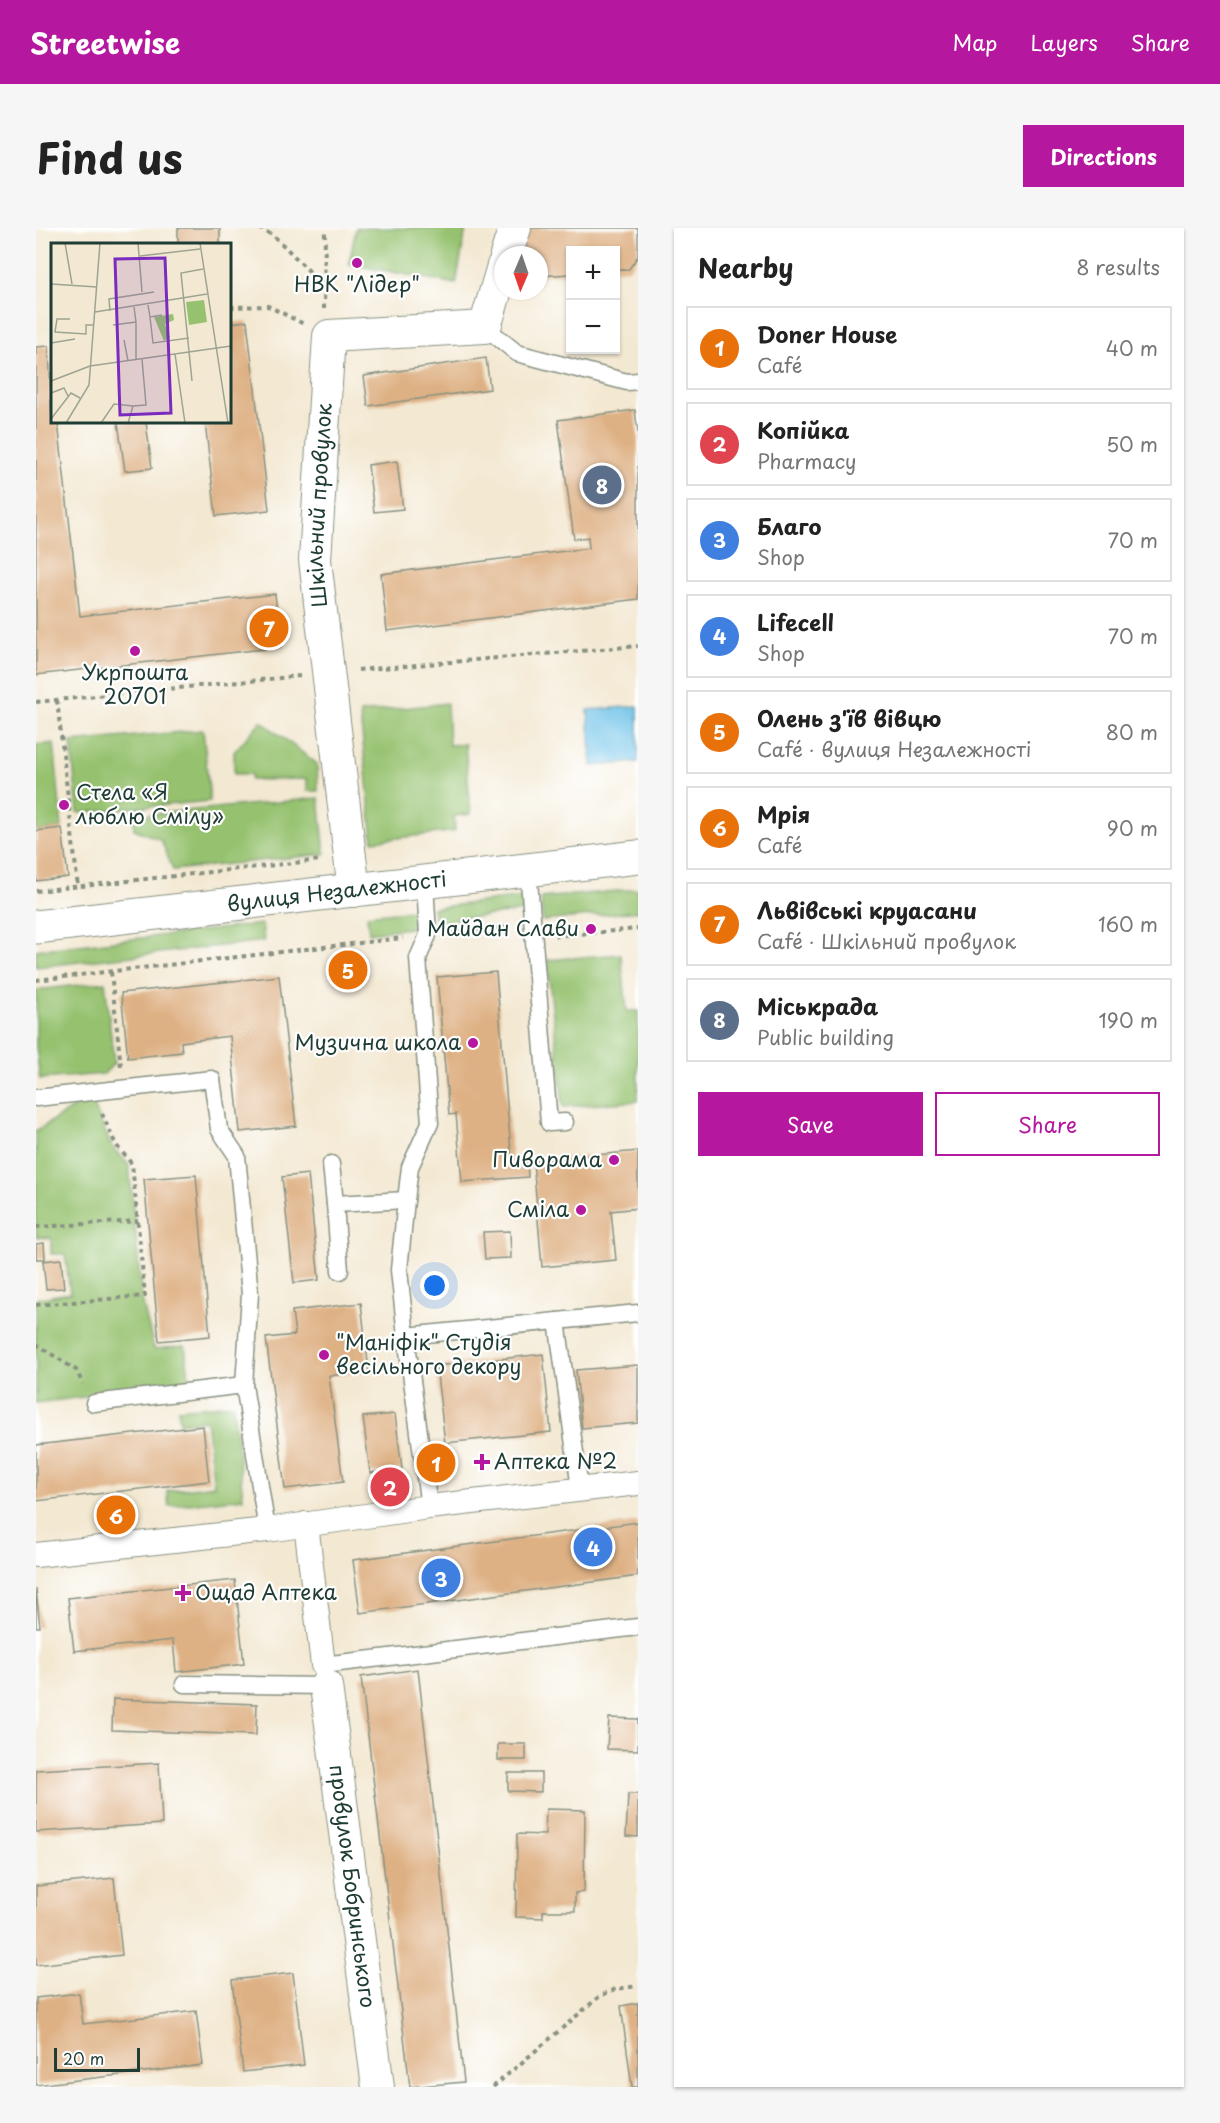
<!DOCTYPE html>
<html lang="en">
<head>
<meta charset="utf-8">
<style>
	:root { --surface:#fff; --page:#f6f6f6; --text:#222; --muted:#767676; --line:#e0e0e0; --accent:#b5179e }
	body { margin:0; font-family:"Playpen Sans",sans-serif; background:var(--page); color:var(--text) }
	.controls { position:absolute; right:18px; top:18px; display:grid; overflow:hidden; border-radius:0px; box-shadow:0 2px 4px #0004 }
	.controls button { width:54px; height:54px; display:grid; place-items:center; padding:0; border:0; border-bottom:2px solid var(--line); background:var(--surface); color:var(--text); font:30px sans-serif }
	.compass { position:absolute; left:458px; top:18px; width:54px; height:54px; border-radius:50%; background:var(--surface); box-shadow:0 2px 4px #0004; rotate:182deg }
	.scale { position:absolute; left:18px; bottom:15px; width:86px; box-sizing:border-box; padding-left:6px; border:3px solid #1f3d34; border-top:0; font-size:16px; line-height:21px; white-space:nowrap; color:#1f3d34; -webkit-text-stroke:4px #fff; paint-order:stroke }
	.you { position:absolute; left:399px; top:1058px; width:21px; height:21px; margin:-15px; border:4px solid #fff; border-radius:50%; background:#1a73e8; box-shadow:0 0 0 9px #1a73e833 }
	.badge { display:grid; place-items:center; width:39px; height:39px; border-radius:50%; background:var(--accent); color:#fff; font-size:20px; font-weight:700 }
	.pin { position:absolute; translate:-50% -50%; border:3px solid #fff; box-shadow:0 2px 6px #0006 }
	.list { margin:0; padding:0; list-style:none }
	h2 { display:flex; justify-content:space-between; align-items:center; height:78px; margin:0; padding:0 24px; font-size:26px }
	h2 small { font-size:20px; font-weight:400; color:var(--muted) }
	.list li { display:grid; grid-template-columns:39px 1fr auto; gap:18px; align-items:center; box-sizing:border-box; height:84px; margin:0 12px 12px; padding:0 12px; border:2px solid var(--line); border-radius:0px }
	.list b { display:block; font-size:22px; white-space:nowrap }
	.list p { margin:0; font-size:20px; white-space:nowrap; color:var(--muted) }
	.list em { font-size:20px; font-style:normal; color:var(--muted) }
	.actions { display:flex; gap:12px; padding:18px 24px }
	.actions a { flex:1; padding:14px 0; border:2px solid var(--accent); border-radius:0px; text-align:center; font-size:21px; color:var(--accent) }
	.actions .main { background:var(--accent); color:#fff }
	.map { position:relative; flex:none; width:602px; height:1859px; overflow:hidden; border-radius:0px }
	header { display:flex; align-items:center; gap:36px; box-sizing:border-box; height:84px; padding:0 30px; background:var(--accent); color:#fff }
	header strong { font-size:28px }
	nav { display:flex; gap:33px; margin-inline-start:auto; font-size:21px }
	.intro { display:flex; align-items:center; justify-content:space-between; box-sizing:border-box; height:144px; padding:0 36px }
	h1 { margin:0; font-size:42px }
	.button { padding:15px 27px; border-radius:0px; background:var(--accent); color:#fff; font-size:21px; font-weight:700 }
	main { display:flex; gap:36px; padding:0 36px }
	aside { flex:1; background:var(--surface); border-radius:0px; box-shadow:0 2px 4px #0004 }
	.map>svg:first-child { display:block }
	.green { fill:#96c26f; stroke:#5a8052; stroke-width:1.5 }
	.water { fill:#6cc1e8; stroke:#467f8e; stroke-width:1.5 }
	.building { fill:#deb184 }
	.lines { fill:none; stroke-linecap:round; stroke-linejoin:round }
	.service-casing { stroke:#899282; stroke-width:19 }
	.pedestrian-casing { stroke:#899282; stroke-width:26 }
	.minor-casing { stroke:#899282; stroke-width:34 }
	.tertiary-casing { stroke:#899282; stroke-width:35 }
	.path { stroke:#899282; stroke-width:4; stroke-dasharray:4.5 4.5; stroke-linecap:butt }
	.service { stroke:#fff; stroke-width:16 }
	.pedestrian { stroke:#fff; stroke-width:24 }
	.minor { stroke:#fff; stroke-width:32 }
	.tertiary { stroke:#fff; stroke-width:33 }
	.poi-dot { fill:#b5179e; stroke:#fff; stroke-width:2 }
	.labels { text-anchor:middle; stroke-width:4.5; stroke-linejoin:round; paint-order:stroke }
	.poi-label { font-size:21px; fill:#1f3d34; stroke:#fff; text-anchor:start }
	.street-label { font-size:21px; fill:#1f3d34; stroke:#fff }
	.inset-road { fill:none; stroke:#9ea492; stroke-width:1.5 }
	.view { fill:#7b2cbf; fill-opacity:0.15; stroke:#7b2cbf; stroke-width:3 }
	.inset-edge { fill:none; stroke:#1f3d34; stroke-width:3 }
</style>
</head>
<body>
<header>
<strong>Streetwise</strong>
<nav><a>Map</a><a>Layers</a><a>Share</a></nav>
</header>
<div class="intro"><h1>Find us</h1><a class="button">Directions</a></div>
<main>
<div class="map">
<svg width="602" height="1859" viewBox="0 0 602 1859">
	<rect width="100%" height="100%" fill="#fff"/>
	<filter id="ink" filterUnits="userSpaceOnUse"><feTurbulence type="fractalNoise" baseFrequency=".0167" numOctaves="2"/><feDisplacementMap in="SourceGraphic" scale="12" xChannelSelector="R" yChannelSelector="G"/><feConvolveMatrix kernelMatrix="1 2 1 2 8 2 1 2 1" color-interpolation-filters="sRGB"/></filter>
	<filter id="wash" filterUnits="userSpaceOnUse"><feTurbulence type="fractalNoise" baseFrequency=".008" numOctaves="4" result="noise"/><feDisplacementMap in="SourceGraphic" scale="24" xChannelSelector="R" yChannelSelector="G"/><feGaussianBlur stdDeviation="1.35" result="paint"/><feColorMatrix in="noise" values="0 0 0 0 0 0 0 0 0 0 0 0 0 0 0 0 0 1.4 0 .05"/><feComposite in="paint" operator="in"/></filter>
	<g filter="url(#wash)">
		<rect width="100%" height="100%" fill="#f3e8d1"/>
		<g class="green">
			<path d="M 320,0 L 430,0 L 420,56 L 313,36 Z"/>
			<path d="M 411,475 L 413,517 L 429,516 L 435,586 L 418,588 L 419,603 L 337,613 L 324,485 Z"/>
			<path d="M 225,493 L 281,536 L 282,563 L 271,563 L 271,551 L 215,552 L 215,546 L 198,546 L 198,524 Z"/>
			<path d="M 167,502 L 174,573 L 42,585 L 35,514 Z"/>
			<path d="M 18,515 L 26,600 L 0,603 L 0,517 Z"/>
			<path d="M 283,570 L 289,626 L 137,642 L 125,612 L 98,601 L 97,588 Z"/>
			<path d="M 602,661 L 602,683 L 507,693 L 505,670 Z"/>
			<path d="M 486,669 L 487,683 L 399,694 L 397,680 Z"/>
			<path d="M 379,682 L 381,699 L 333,705 L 331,687 Z"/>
			<path d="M 226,696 L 228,713 L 0,739 L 0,722 Z"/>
			<path d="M 585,726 L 591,783 L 602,783 L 602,873 L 527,879 L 511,732 Z"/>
			<path d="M 69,754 L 78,835 L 68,846 L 4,851 L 0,819 L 0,762 Z"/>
			<path d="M 54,869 L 76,919 L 93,937 L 106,1072 L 118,1121 L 149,1118 L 154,1156 L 0,1175 L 0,1071 L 34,1065 L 29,1026 L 15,1026 L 15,1010 L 0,1009 L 0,903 Z"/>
			<path d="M 197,1176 L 207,1270 L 133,1278 L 131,1263 L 178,1257 L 170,1192 L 144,1195 L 142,1181 Z"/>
		</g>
		<path class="water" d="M 602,478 L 602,534 L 556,538 L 552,482 Z"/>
		<g id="blocks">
			<g class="building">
				<rect x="142" y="0" width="42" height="16"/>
				<path d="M 491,0 L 602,0 L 602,28 L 593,41 L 580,42 L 580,22 L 534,22 L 534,46 L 503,48 L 503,27 L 482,27 Z"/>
				<path d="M 211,93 L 233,282 L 180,288 L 169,194 L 194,194 L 194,95 Z"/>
				<path d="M 13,118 L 16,194 L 22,194 L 44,388 L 239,366 L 245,419 L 0,447 L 0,119 Z"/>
				<path d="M 450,130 L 454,161 L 332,178 L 328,148 Z"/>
				<path d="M 599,182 L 602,205 L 602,371 L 351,403 L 345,346 L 553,320 L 552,309 L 538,311 L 522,192 Z"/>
				<path d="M 82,194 L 110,194 L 116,240 L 89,243 Z"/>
				<path d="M 361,233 L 367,281 L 338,284 L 332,237 Z"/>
				<path d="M 26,600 L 32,649 L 0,653 L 0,603 Z"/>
				<path d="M 460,744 L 476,935 L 491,934 L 492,949 L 426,954 L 420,886 L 413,887 L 401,749 Z"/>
				<path d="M 243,748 L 260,898 L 204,904 L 194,808 L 145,814 L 146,824 L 92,830 L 85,765 Z"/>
				<path d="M 602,923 L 602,980 L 575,983 L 580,1032 L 506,1039 L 497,933 Z"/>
				<path d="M 272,946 L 283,1052 L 258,1055 L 246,949 Z"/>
				<path d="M 160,947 L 174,1108 L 123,1113 L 108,951 Z"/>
				<path d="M 474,1003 L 475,1030 L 449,1031 L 447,1004 Z"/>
				<path d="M 8,1015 L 9,1031 L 0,1031 L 0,1016 Z"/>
				<path d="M 25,1031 L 28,1060 L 10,1061 L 7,1033 Z"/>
				<path d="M 325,1075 L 333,1143 L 293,1148 L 307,1254 L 249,1261 L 230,1110 L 259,1107 L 256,1083 Z"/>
				<path d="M 507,1126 L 515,1204 L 409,1215 L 400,1138 Z"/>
				<path d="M 602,1137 L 602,1195 L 546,1200 L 540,1142 Z"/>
				<path d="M 359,1186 L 366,1241 L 334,1245 L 327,1189 Z"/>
				<path d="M 167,1198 L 173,1253 L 0,1273 L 0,1217 Z"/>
				<path d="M 602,1294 L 602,1348 L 324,1385 L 317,1332 Z"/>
				<path d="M 199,1352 L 208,1436 L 140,1444 L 137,1412 L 38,1423 L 32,1370 Z"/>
				<path d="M 0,1361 L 4,1399 L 0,1399 Z"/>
				<path d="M 382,1441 L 428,1854 L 374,1859 L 325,1449 Z"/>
				<path d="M 77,1471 L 221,1476 L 220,1507 L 76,1502 Z"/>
				<path d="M 573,1490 L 602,1491 L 602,1522 L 571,1521 Z"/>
				<rect x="462" y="1516" width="28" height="16"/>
				<path d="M 123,1535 L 126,1596 L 0,1604 L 0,1542 Z"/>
				<path d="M 472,1545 L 505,1545 L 505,1564 L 472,1563 Z"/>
				<path d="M 592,1566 L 602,1566 L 602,1609 L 590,1608 Z"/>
				<path d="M 510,1581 L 549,1582 L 548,1664 L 539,1665 L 539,1683 L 507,1683 L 507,1690 L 480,1689 L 481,1606 L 509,1607 Z"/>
				<path d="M 78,1650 L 86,1727 L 0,1737 L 0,1658 Z"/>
				<path d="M 257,1745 L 268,1837 L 207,1844 L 196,1752 Z"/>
				<path d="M 43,1765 L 47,1796 L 160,1783 L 167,1837 L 0,1857 L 0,1770 Z"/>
				<path d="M 602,1775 L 602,1859 L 596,1859 L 585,1778 Z"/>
			</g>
		</g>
	</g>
	<g filter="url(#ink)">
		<use href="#blocks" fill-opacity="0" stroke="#899282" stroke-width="1.5"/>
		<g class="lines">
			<g class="service-casing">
				<g id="service">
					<path d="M 449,99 L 481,125 L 591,154 L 602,153"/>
					<path d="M 492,641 L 513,895 L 529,894"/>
					<path d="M 0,870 L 176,851 L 183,901 L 201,928 L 214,1066 L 208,1157"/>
					<path d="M 295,936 L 299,976"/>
					<path d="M 304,1043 L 299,976 L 370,972"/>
					<path d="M 521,1093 L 544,1261"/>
					<path d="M 370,1108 L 363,1042 L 370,972 L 374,939 L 394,895 L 382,730 L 392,707 L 389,655"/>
					<path d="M 58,1175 L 208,1157 L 231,1302"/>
					<path d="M 393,1279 L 370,1108 L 602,1085"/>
					<path d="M 148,1456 L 290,1458 L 287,1437 L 602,1399"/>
				</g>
			</g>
			<g class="pedestrian-casing">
				<g id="pedestrian">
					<path d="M 270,1296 L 287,1437"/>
					<path d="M 0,1327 L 231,1302 L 393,1279 L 602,1255"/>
				</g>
			</g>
			<g class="minor-casing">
				<g id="minor">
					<path d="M 470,27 L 479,0"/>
					<path id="s1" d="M 318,663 L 279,332 L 293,108 L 449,99 L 467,38"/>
					<path id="s2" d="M 290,1458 L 342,1859"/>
				</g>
			</g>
			<g class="tertiary-casing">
				<g id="tertiary">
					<path id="s3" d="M 0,699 L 602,629"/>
				</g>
			</g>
			<g class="path">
				<path d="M 223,0 L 238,8 L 286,56"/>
				<path d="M 194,79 L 232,78 L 268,96"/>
				<path d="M 288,81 L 289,0"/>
				<path d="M 322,442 L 602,418"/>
				<path d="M 21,472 L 42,659"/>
				<path d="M 0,474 L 264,448"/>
				<path d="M 0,663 L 285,632"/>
				<path d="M 414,705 L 475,699"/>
				<path d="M 519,708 L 602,701"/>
				<path d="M 75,744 L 85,839"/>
				<path d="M 0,752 L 367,710"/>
				<path d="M 0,999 L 102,993"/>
				<path d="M 0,1077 L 109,1068 L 96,936 L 80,917 L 66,886"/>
				<path d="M 0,1116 L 40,1142 L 47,1156"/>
				<path d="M 457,1859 L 564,1768 L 580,1761 L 602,1758"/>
			</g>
			<use href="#service" class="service"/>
			<use href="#pedestrian" class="pedestrian"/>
			<use href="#minor" class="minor"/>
			<use href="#tertiary" class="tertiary"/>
		</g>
	</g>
	<g class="poi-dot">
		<circle cx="321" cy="35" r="6"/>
		<circle cx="99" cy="423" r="6"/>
		<circle cx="28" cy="577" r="6"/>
		<circle cx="555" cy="701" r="6"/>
		<circle cx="437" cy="815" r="6"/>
		<circle cx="578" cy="932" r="6"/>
		<circle cx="545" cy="982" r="6"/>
		<circle cx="288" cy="1127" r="6"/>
		<path d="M443 1225h6v6h6v6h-6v6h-6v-6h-6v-6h6z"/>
		<path d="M144 1356h6v6h6v6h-6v6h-6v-6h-6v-6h6z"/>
	</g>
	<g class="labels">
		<g class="poi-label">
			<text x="321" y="64" text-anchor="middle">НВК "Лідер"</text>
			<text x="99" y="452" text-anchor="middle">Укрпошта<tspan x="99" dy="24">20701</tspan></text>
			<text x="40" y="572">Стела «Я<tspan x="40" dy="24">люблю Смілу»</tspan></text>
			<text x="543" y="708" text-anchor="end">Майдан Слави</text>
			<text x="425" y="822" text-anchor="end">Музична школа</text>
			<text x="566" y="939" text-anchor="end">Пиворама</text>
			<text x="533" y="989" text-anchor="end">Сміла</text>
			<text x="300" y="1122">"Маніфік" Студія<tspan x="300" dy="24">весільного декору</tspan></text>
			<text x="458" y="1241">Аптека №2</text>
			<text x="159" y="1372">Ощад Аптека</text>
		</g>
		<g class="street-label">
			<text dy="7" stroke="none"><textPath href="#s1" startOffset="388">Шкільний провулок</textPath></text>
			<text dy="7" stroke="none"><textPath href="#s3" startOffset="303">вулиця Незалежності</textPath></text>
			<text dy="7" stroke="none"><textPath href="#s2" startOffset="202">провулок Бобринського</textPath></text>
		</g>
	</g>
	<g transform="translate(15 15)">
		<rect width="180" height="180" fill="#f3e8d1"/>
		<path d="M 153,57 L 156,79 L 138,82 L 135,59 ZM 122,71 L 123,77 L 114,81 L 119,94 L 113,98 L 103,74 Z" fill="#96c26f"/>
		<path class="inset-road" d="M 14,0 L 21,41M 87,0 L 91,49M 149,0 L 177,180M 89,13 L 149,6M 0,41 L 46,44M 97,62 L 99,74 L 111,72M 59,68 L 58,56 L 103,49M 44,69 L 156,51M 99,74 L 102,100 L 138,95M 19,76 L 6,76 L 4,89 L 35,91 L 35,82 L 42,82M 62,82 L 85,79 L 83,64M 73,97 L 77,118M 0,100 L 24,96M 124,111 L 134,180M 85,117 L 85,79M 39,123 L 180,103M 0,138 L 39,123M 141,138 L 130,30 L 152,26M 0,150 L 13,145 L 17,153M 0,176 L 20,150 L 29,155M 15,180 L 38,142 L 49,0M 50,180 L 63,161 L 82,163M 77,180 L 82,163 L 95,162 L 91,116"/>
		<path class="view" d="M 114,15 L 120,170 L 69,172 L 64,16 Z"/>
		<rect width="180" height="180" class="inset-edge"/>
	</g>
</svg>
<div class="controls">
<button>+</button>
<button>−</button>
</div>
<svg class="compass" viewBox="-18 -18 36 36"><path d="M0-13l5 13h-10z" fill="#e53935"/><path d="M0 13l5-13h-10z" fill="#767676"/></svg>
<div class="scale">20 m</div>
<div class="you"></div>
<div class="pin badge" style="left:400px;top:1235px;background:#e8710a">1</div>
<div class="pin badge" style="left:354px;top:1259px;background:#e0444e">2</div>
<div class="pin badge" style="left:405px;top:1350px;background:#3f7fe0">3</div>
<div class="pin badge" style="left:557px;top:1319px;background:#3f7fe0">4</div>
<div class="pin badge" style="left:312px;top:742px;background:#e8710a">5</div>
<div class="pin badge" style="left:80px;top:1287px;background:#e8710a">6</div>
<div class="pin badge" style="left:233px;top:400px;background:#e8710a">7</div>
<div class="pin badge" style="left:566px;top:257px;background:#5c6f8a">8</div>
</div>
<aside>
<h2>Nearby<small>8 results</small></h2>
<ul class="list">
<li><span class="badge" style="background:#e8710a">1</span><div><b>Doner House</b><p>Café</p></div><em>40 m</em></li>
<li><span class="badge" style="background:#e0444e">2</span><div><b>Копiйка</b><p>Pharmacy</p></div><em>50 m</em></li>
<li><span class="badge" style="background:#3f7fe0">3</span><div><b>Благо</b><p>Shop</p></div><em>70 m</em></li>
<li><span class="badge" style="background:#3f7fe0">4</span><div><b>Lifecell</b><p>Shop</p></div><em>70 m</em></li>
<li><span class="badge" style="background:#e8710a">5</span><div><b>Олень з'їв вівцю</b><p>Café · вулиця Незалежності</p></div><em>80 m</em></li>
<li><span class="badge" style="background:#e8710a">6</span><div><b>Мрія</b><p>Café</p></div><em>90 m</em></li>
<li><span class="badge" style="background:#e8710a">7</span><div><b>Львівські круасани</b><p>Café · Шкільний провулок</p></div><em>160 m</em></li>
<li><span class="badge" style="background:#5c6f8a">8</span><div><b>Міськрада</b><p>Public building</p></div><em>190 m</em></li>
</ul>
<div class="actions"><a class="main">Save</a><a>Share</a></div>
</aside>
</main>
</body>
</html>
